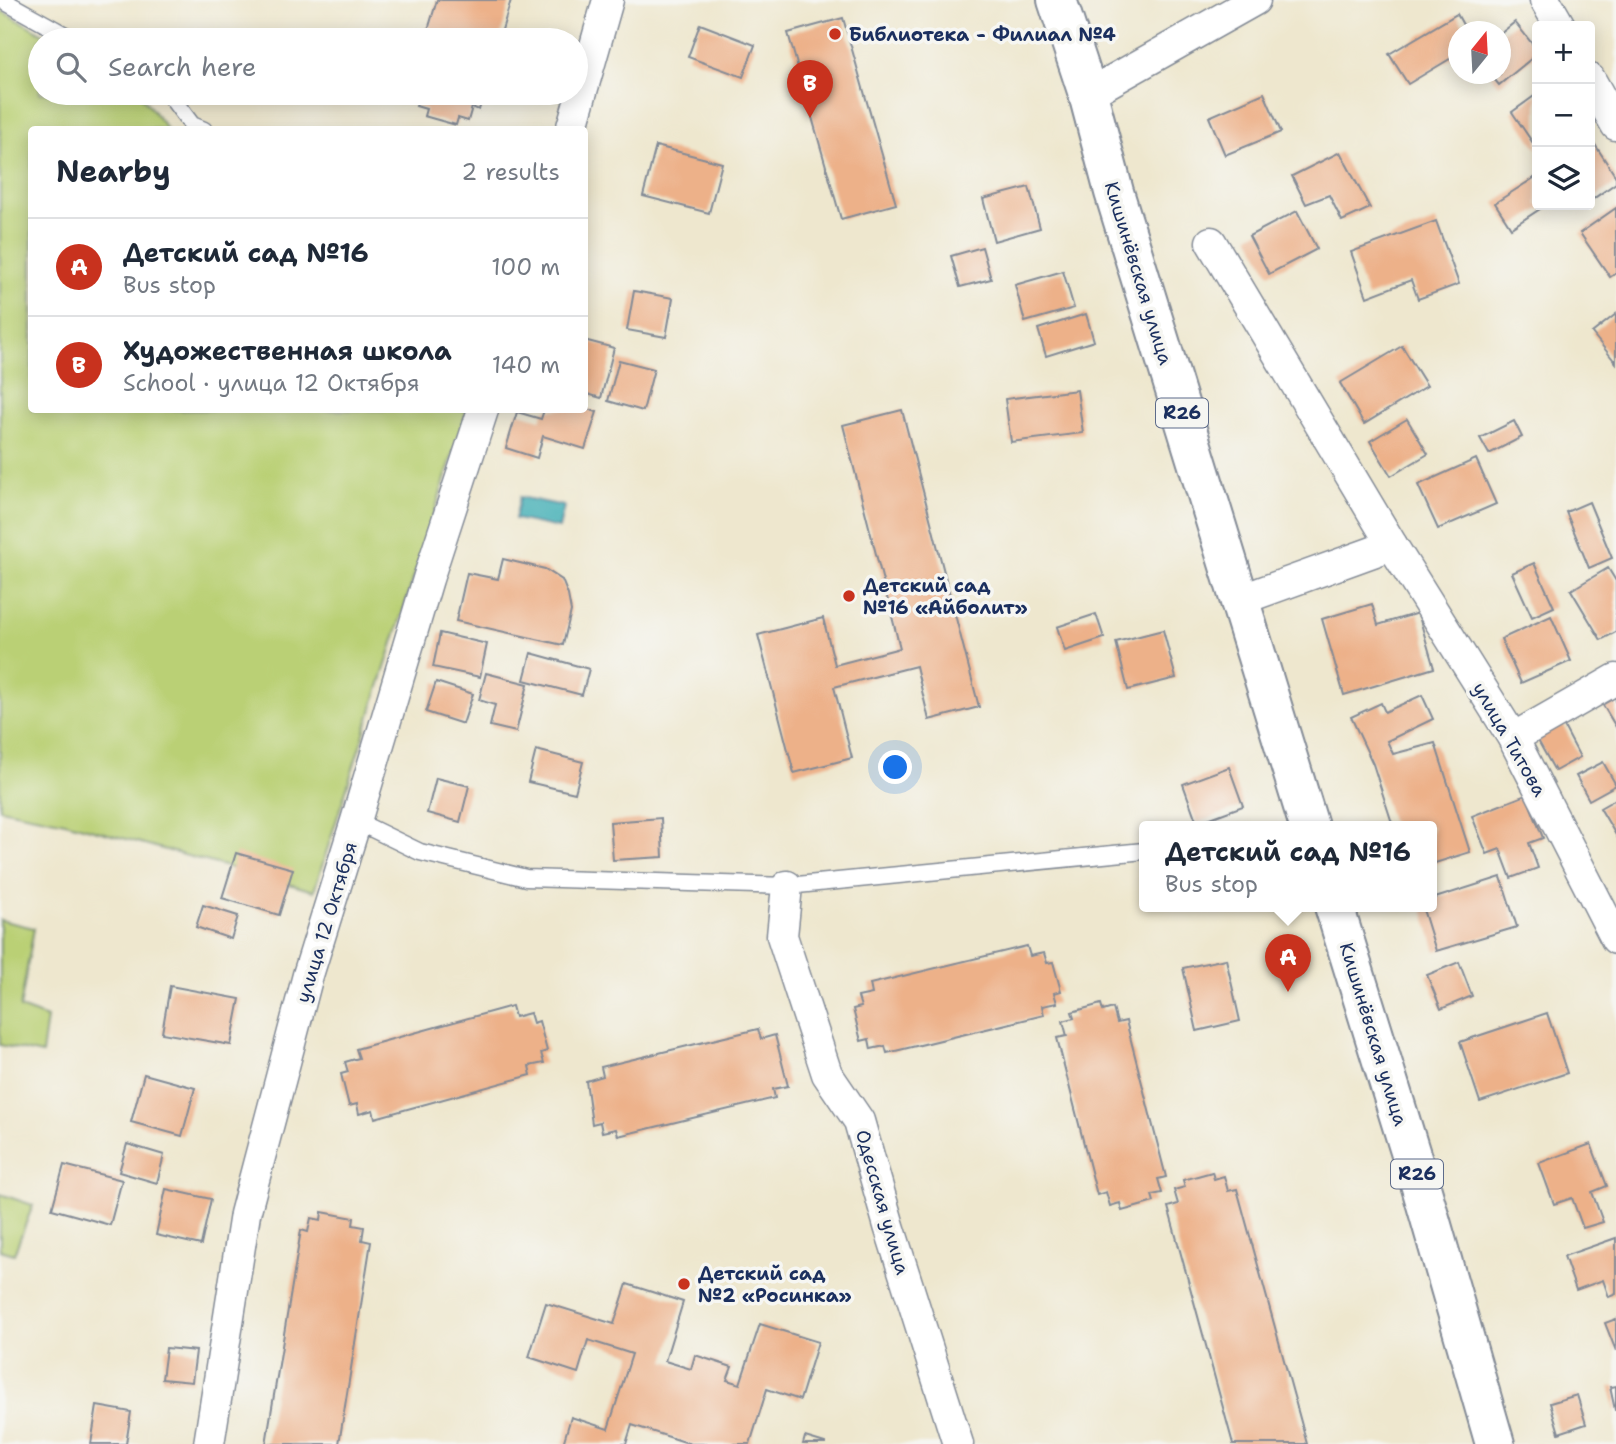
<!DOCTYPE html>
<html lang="en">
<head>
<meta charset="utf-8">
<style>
	:root { --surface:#fff; --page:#f2f2f3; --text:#1f2937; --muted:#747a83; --line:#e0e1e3; --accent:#c8321e }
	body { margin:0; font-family:"Shantell Sans",sans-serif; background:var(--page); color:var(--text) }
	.controls { position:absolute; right:21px; top:21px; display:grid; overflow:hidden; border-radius:7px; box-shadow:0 4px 18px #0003 }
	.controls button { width:63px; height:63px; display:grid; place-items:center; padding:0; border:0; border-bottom:2px solid var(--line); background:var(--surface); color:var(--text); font:35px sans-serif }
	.compass { position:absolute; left:1448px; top:21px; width:63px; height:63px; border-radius:50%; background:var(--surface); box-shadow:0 4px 18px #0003; rotate:18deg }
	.you { position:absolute; left:896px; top:768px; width:24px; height:24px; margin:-18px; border:5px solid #fff; border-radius:50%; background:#1a73e8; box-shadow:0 0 0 10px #1a73e833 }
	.badge { display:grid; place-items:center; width:46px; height:46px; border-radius:50%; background:var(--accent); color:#fff; font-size:23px; font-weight:700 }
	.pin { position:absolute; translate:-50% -58px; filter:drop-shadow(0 2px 4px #0008) }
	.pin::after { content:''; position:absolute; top:37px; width:24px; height:21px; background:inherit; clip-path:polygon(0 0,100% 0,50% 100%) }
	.popup { position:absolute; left:1139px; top:821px; width:298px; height:91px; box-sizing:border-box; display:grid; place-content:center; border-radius:7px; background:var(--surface); filter:drop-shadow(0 2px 5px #0005); font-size:23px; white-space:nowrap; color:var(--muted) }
	.popup b { font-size:26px; color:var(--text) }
	.popup::after { content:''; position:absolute; left:50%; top:100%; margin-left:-14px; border:14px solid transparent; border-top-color:var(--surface) }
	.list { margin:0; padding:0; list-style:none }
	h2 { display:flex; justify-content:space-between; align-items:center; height:91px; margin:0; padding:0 28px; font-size:30px }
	h2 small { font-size:23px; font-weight:400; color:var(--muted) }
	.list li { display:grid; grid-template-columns:46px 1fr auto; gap:21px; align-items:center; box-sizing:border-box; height:98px; padding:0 28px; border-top:2px solid var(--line) }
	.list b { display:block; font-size:26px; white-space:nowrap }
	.list p { margin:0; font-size:23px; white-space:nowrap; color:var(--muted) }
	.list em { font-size:23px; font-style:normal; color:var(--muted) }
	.icon { flex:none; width:38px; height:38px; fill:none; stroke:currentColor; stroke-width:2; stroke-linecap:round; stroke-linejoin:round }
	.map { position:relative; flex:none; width:1616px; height:1444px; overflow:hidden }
	.search { position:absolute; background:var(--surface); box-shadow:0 4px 18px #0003; left:28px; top:28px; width:560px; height:77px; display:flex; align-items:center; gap:18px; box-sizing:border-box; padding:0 24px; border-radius:38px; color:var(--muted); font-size:26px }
	.panel { position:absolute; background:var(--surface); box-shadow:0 4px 18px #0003; left:28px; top:126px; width:560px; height:287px; border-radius:7px }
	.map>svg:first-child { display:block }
	.green { fill:#bad074; stroke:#6a8069; stroke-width:2 }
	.water { fill:#3aacb3; stroke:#2a6e88; stroke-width:2 }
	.building { fill:#edb189 }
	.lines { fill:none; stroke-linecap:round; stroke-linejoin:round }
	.service-casing { stroke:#848b96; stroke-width:19 }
	.minor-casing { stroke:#848b96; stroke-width:33 }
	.primary-casing { stroke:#848b96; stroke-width:42 }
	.service { stroke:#fff; stroke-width:16 }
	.minor { stroke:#fff; stroke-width:30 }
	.primary { stroke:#fff; stroke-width:38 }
	.poi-dot { fill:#c8321e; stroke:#f6f6f2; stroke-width:2.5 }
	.labels { text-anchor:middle; stroke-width:7; stroke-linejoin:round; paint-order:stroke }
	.shield { fill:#f6f6f2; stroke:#5d6b8a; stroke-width:2 }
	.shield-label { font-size:18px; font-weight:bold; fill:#1b2f5e }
	.poi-label { font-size:19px; font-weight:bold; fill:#1b2f5e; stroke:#f6f6f2; text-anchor:start }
	.street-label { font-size:19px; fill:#1b2f5e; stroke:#f6f6f2 }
</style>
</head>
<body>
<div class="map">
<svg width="1616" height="1444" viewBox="0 0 1616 1444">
	<rect width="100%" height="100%" fill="#f6f6f2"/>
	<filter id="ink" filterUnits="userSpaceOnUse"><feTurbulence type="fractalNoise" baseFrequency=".0143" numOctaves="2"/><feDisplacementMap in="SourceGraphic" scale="14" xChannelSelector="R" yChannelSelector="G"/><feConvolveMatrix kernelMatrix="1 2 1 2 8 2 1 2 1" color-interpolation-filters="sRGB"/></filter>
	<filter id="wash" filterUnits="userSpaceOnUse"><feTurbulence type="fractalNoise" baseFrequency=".00686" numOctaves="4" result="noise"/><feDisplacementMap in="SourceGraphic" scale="28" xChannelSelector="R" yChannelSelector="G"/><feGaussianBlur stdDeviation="1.57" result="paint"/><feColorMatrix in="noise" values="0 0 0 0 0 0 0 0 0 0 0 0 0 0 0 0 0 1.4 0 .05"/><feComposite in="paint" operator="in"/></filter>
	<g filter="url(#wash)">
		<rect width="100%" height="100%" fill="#eee7ce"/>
		<g class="green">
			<path d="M 0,10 L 54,40 L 40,40 L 40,93 L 139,93 L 167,129 L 32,130 L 32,410 L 467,410 L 314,891 L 65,822 L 0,809 Z"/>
			<path d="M 0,920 L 34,928 L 20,1008 L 47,1018 L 42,1054 L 0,1045 Z"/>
			<path d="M 0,1194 L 33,1205 L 14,1254 L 0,1250 Z"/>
		</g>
		<path class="water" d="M 520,497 L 564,506 L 559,528 L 515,519 Z"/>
		<g id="blocks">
			<g class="building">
				<path d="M 437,0 L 511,0 L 499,40 L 425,40 Z"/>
				<path d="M 1457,14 L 1467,32 L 1458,32 L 1458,54 L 1408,84 L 1389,54 Z"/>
				<path d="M 843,18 L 896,204 L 841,219 L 788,33 Z"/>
				<path d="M 1515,22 L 1537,50 L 1537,54 L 1499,85 L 1490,74 L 1500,74 L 1500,34 Z"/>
				<path d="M 700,24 L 755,45 L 743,77 L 688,57 Z"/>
				<path d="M 420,93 L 484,93 L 479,110 L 472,107 L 468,121 L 458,118 L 456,125 L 424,116 L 426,109 L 416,106 Z"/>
				<path d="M 1264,93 L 1281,132 L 1225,155 L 1209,117 Z"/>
				<path d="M 1537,94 L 1537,149 L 1512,112 Z"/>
				<path d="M 1592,140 L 1616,177 L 1616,183 L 1590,201 L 1590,141 Z"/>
				<path d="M 656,146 L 722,163 L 709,213 L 643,196 Z"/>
				<path d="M 1340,152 L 1370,208 L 1342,221 L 1329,195 L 1306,204 L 1292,176 Z"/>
				<path d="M 1537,176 L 1537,205 L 1546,205 L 1511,228 L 1495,203 Z"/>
				<path d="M 1029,187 L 1040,228 L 994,241 L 983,199 Z"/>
				<path d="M 1616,208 L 1616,273 L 1610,277 L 1580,233 Z"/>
				<path d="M 1297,211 L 1317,249 L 1269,274 L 1249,236 Z"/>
				<path d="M 1436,221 L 1459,284 L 1418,299 L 1411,280 L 1367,297 L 1351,252 Z"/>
				<path d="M 982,247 L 991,279 L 960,287 L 951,256 Z"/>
				<path d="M 1063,271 L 1074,308 L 1025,322 L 1015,285 Z"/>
				<path d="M 634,291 L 673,298 L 666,337 L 627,330 Z"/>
				<path d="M 1086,314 L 1094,341 L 1046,356 L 1038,329 Z"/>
				<path d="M 1616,314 L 1616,363 L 1592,333 Z"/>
				<path d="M 584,340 L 614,348 L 601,398 L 584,393 Z"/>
				<path d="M 1402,346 L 1427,386 L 1364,424 L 1340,383 Z"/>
				<path d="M 619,360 L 654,369 L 643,411 L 608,401 Z"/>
				<path d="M 1077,390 L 1083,433 L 1011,442 L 1005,399 Z"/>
				<path d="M 584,408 L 597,412 L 585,449 L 543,436 L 537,458 L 506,448 L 517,412 L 541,419 L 544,410 Z"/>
				<path d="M 902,410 L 979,707 L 929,720 L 916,666 L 834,687 L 852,758 L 794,773 L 758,635 L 823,618 L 835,665 L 900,648 L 843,425 Z"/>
				<path d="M 1407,419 L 1428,454 L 1391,476 L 1370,441 Z"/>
				<path d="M 1514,421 L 1522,437 L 1489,454 L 1480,438 Z"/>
				<path d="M 1476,459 L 1496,504 L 1438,529 L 1418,485 Z"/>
				<path d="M 1589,502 L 1612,558 L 1589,568 L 1566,512 Z"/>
				<path d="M 503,559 L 545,569 L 562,580 L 568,595 L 571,611 L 563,645 L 456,621 L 467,573 L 498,579 Z"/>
				<path d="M 1534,563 L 1554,607 L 1532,617 L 1512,573 Z"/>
				<path d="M 1608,568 L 1616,581 L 1616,632 L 1601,640 L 1571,590 Z"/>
				<path d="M 1372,604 L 1378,625 L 1418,613 L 1434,668 L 1344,695 L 1322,619 Z"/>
				<path d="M 1096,614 L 1104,638 L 1065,651 L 1057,627 Z"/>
				<path d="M 1551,616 L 1571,661 L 1521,683 L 1501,639 Z"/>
				<path d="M 1163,630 L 1176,678 L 1128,690 L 1116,642 Z"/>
				<path d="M 440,633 L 487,644 L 480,677 L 433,667 Z"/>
				<path d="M 531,653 L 589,669 L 582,695 L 524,680 Z"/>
				<path d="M 486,673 L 528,684 L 516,732 L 490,726 L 495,705 L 479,700 Z"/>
				<path d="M 436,682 L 473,694 L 463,724 L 426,712 Z"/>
				<path d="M 1616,691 L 1616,727 L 1600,700 Z"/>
				<path d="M 1422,695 L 1433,719 L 1387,741 L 1393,754 L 1435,743 L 1470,852 L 1432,864 L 1432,826 L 1393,826 L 1373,764 L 1351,717 L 1381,703 L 1385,712 Z"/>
				<path d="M 1562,723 L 1580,757 L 1555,771 L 1536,737 Z"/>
				<path d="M 536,750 L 583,762 L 575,793 L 528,782 Z"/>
				<path d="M 1603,762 L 1616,785 L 1589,800 L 1576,776 Z"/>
				<path d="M 1229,767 L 1243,806 L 1197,823 L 1183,784 Z"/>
				<path d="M 436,778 L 469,786 L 460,822 L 427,813 Z"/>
				<path d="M 1526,795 L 1543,838 L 1529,843 L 1538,868 L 1511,878 L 1500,849 L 1487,854 L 1472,816 Z"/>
				<path d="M 1616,799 L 1616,835 L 1600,808 Z"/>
				<path d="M 661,818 L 663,857 L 613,860 L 610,822 Z"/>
				<path d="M 236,853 L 293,869 L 279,915 L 222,898 Z"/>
				<path d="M 1501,877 L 1517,927 L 1436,951 L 1422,906 L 1432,906 L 1432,899 Z"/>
				<path d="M 203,905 L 238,916 L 231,939 L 196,927 Z"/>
				<path d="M 1027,946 L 1030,956 L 1044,953 L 1047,963 L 1053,962 L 1061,991 L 1054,993 L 1057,1003 L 1042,1006 L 1044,1015 L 887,1053 L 885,1046 L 871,1049 L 869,1039 L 861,1041 L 853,1009 L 861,1007 L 858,997 L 872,994 L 870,984 Z"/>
				<path d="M 1226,959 L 1240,1021 L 1197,1031 L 1183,968 Z"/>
				<path d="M 1459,962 L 1472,996 L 1441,1009 L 1427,975 Z"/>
				<path d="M 170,986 L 240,999 L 231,1045 L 162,1033 Z"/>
				<path d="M 1101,1004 L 1103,1011 L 1113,1008 L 1117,1023 L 1126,1021 L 1166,1177 L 1158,1179 L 1162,1193 L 1152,1195 L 1154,1202 L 1122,1211 L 1120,1203 L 1110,1206 L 1106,1192 L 1097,1195 L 1057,1038 L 1067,1036 L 1063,1021 L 1074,1018 L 1072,1012 Z"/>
				<path d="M 512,1006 L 515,1017 L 530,1013 L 533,1023 L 539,1021 L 547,1051 L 541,1053 L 544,1063 L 529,1066 L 531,1075 L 375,1118 L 373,1110 L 359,1114 L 357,1104 L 349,1106 L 341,1074 L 348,1072 L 345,1062 L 359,1058 L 356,1049 Z"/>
				<path d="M 1547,1013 L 1567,1073 L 1480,1102 L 1460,1042 Z"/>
				<path d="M 758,1029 L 761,1039 L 775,1035 L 788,1086 L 773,1089 L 775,1098 L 618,1136 L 616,1129 L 602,1132 L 600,1122 L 592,1124 L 586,1081 L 603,1076 L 601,1067 Z"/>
				<path d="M 144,1074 L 195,1088 L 182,1136 L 131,1122 Z"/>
				<path d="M 127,1144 L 164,1155 L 157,1183 L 119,1172 Z"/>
				<path d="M 1591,1144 L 1607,1186 L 1592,1192 L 1603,1222 L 1583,1228 L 1572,1198 L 1554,1204 L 1539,1163 Z"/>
				<path d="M 64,1165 L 122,1180 L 110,1225 L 52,1209 Z"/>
				<path d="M 1212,1172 L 1214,1179 L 1224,1176 L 1228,1191 L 1237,1189 L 1307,1444 L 1233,1444 L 1168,1207 L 1178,1204 L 1174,1190 L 1185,1187 L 1183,1180 Z"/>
				<path d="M 166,1189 L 211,1199 L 201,1245 L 156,1235 Z"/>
				<path d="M 322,1212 L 354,1218 L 353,1225 L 364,1227 L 362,1240 L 371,1242 L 339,1444 L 266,1444 L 301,1230 L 308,1232 L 311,1218 L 321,1220 Z"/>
				<path d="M 1616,1238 L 1616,1294 L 1609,1297 L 1603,1280 L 1576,1290 L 1564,1256 Z"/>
				<path d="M 627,1284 L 683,1302 L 665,1361 L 691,1369 L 695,1355 L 732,1367 L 727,1380 L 740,1384 L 760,1324 L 818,1342 L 800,1400 L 767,1389 L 750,1444 L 691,1444 L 632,1425 L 626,1444 L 563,1444 L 571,1417 L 608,1429 L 632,1354 L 588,1340 L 578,1373 L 529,1357 L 546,1303 L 614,1324 Z"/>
				<path d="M 1616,1319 L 1616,1351 L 1605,1323 Z"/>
				<path d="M 166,1348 L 196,1351 L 192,1382 L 162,1379 Z"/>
				<path d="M 1616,1386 L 1616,1410 L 1615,1410 L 1610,1387 Z"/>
				<path d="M 1577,1395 L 1586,1424 L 1559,1433 L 1550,1403 Z"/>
				<path d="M 97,1406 L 131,1412 L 126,1444 L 91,1444 Z"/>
				<path d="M 805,1437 L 825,1443 L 825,1444 L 803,1444 Z"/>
			</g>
		</g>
	</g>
	<g filter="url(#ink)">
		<use href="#blocks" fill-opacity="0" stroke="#848b96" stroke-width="2"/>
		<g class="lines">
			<g class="service-casing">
				<g id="service">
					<path d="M 2,0 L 74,40"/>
					<path d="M 168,93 L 192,125 L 204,130"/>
					<path d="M 356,821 L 420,852 L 526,878 L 787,886 L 1144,851"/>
				</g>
			</g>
			<g class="minor-casing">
				<g id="minor">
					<path d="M 1545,0 L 1560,26"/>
					<path d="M 1590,79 L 1616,125"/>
					<path d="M 1088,94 L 1255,0"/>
					<path d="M 571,130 L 608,0"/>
					<path d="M 1211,242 L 1392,545 L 1513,738 L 1616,939"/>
					<path d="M 1240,600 L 1392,545"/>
					<path d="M 1513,738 L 1616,679"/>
					<path d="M 787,886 L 782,936 L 827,1074 L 859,1121 L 889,1226 L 958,1444"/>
					<path d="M 209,1444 L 245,1214 L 308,975 L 356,821 L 428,579 L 483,410"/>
				</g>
			</g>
			<g class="primary-casing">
				<g id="primary">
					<path d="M 1057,0 L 1088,94 L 1114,192 L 1309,826"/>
					<path d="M 1334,906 L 1421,1187 L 1495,1444"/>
				</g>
			</g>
			<use href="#service" class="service"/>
			<use href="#minor" class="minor"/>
			<use href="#primary" class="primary"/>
		</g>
	</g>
	<g class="poi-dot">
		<circle cx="835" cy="34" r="7"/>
		<circle cx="849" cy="596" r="7"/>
		<circle cx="684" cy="1284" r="7"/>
	</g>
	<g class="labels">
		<g class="shield">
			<rect x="1156" y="398.5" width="52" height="29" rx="5"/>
			<rect x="1391" y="1159.5" width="52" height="29" rx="5"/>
		</g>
		<g class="shield-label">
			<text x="1182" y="419">R26</text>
			<text x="1417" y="1180">R26</text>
		</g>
		<g class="poi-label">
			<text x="849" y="41">Библиотека - Филиал №4</text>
			<text x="863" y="592">Детский сад<tspan x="863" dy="22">№16 «Айболит»</tspan></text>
			<text x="698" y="1280">Детский сад<tspan x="698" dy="22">№2 «Росинка»</tspan></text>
		</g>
		<g class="street-label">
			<text transform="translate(1139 273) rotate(73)" y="7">Кишинёвская улица</text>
			<text transform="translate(1510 739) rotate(60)" y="7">улица Титова</text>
			<text transform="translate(326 922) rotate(-73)" y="7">улица 12 Октября</text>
			<text transform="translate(1374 1034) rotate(73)" y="7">Кишинёвская улица</text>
			<text transform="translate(883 1202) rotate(74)" y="7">Одесская улица</text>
		</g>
	</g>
</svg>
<div class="controls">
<button>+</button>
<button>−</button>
<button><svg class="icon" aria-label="layers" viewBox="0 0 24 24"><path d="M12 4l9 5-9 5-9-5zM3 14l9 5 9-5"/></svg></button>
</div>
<svg class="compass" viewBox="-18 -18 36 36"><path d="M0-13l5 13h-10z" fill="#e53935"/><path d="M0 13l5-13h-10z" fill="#747a83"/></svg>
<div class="you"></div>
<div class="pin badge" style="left:1288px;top:992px">A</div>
<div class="popup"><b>Детский сад №16</b>Bus stop</div>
<div class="pin badge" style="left:810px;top:118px">B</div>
<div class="search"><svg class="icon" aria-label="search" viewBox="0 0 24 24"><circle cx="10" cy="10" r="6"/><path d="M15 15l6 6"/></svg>Search here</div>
<section class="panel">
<h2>Nearby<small>2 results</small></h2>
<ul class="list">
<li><span class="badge">A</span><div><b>Детский сад №16</b><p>Bus stop</p></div><em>100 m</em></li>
<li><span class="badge">B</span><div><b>Художественная школа</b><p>School · улица 12 Октября</p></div><em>140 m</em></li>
</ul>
</section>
</div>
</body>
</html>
